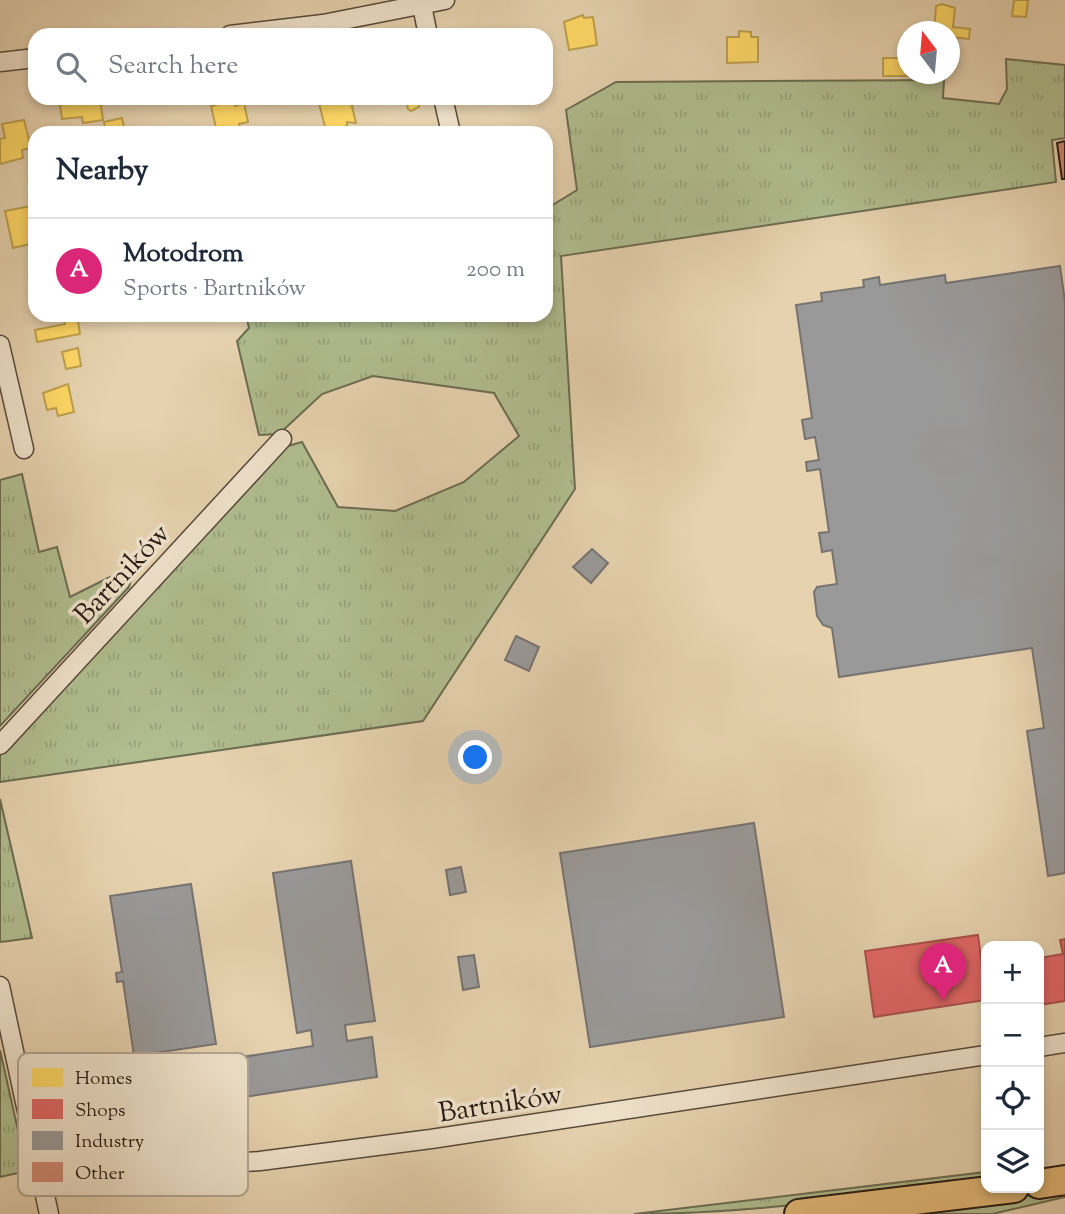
<!DOCTYPE html>
<html lang="en">
<head>
<meta charset="utf-8">
<style>
	:root { --surface:#fff; --page:#f2f2f3; --text:#1f2937; --muted:#747a83; --line:#e0e1e3; --accent:#db2777 }
	body { margin:0; font-family:"Sorts Mill Goudy",serif; background:var(--page); color:var(--text) }
	.controls { position:absolute; right:21px; bottom:21px; display:grid; overflow:hidden; border-radius:14px; box-shadow:0 4px 10px #0003 }
	.controls button { width:63px; height:63px; display:grid; place-items:center; padding:0; border:0; border-bottom:2px solid var(--line); background:var(--surface); color:var(--text); font:35px sans-serif }
	.compass { position:absolute; left:897px; top:21px; width:63px; height:63px; border-radius:50%; background:var(--surface); box-shadow:0 4px 10px #0003; rotate:344deg }
	.you { position:absolute; left:476px; top:758px; width:24px; height:24px; margin:-18px; border:5px solid #fff; border-radius:50%; background:#1a73e8; box-shadow:0 0 0 10px #1a73e833 }
	.badge { display:grid; place-items:center; width:46px; height:46px; border-radius:50%; background:var(--accent); color:#fff; font-size:23px; font-weight:700 }
	.pin { position:absolute; translate:-50% -58px; filter:drop-shadow(0 2px 4px #0008) }
	.pin::after { content:''; position:absolute; top:37px; width:24px; height:21px; background:inherit; clip-path:polygon(0 0,100% 0,50% 100%) }
	.list { margin:0; padding:0; list-style:none }
	h2 { display:flex; justify-content:space-between; align-items:center; height:91px; margin:0; padding:0 28px; font-size:30px }
	h2 small { font-size:23px; font-weight:400; color:var(--muted) }
	.list li { display:grid; grid-template-columns:46px 1fr auto; gap:21px; align-items:center; box-sizing:border-box; height:105px; padding:0 28px; border-top:2px solid var(--line) }
	.list b { display:block; font-size:26px; white-space:nowrap }
	.list p { margin:0; font-size:23px; white-space:nowrap; color:var(--muted) }
	.list em { font-size:23px; font-style:normal; color:var(--muted) }
	.icon { flex:none; width:38px; height:38px; fill:none; stroke:currentColor; stroke-width:2; stroke-linecap:round; stroke-linejoin:round }
	.map { position:relative; flex:none; width:1065px; height:1214px; overflow:hidden }
	.search { position:absolute; background:var(--surface); box-shadow:0 4px 10px #0003; left:28px; top:28px; width:525px; height:77px; display:flex; align-items:center; gap:18px; box-sizing:border-box; padding:0 24px; border-radius:21px; color:var(--muted); font-size:26px }
	.panel { position:absolute; background:var(--surface); box-shadow:0 4px 10px #0003; left:28px; top:126px; width:525px; height:196px; border-radius:21px }
	.map>svg:first-child { display:block }
	.grass { fill:url(#grass-tufts); stroke:#6c6c51; stroke-width:2 }
	.homes { fill:#ffd966; stroke:#bea04d; stroke-width:2 }
	.shops { fill:#e06666; stroke:#a9504d; stroke-width:2 }
	.industry { fill:#999; stroke:#777371; stroke-width:2 }
	.building { fill:#d18974; stroke:#281b13; stroke-width:2 }
	.lines { fill:none; stroke-linecap:round; stroke-linejoin:round }
	.street-casing { stroke:#58493a; stroke-width:21 }
	.primary-casing { stroke:#281b13; stroke-width:32 }
	.street { stroke:#efe2cb; stroke-width:18 }
	.primary { stroke:#e3b978; stroke-width:28 }
	.labels { text-anchor:middle; stroke-width:7; stroke-linejoin:round; paint-order:stroke }
	.street-label { font-size:28px; fill:#281b13; stroke:#efe2cb }
	.key { fill:#efe2cb; stroke:#b3a694; stroke-width:2 }
	.key-label { font-size:19px; fill:#281b13 }
</style>
</head>
<body>
<div class="map">
<svg width="1065" height="1214" viewBox="0 0 1065 1214">
	<defs>
		<pattern id="grass-tufts" width="24" height="20" patternUnits="userSpaceOnUse" patternTransform="scale(1.75)"><rect width="24" height="20" fill="#b0bd8f"/><path d="M3 7l-1-3M5 7V3M7 7l1-3M15 17l-1-3M17 17v-4M19 17l1-3" fill="none" stroke="#97a27a"/></pattern>
	</defs>
	<rect width="100%" height="100%" fill="#e6d2af"/>
	<filter id="stains"><feTurbulence type="fractalNoise" baseFrequency=".00286" numOctaves="4"/><feColorMatrix values="0 0 0 0 .2 0 0 0 0 .09 0 0 0 0 .02 0 0 0 .5 -.17"/></filter>
	<radialGradient id="worn" r=".72"><stop offset=".6" stop-color="#630" stop-opacity="0"/><stop offset="1" stop-color="#630" stop-opacity=".3"/></radialGradient>
	<g class="grass">
		<path d="M 1006,59 L 1065,65 L 1065,138 L 1052,140 L 1056,182 L 561,256 L 575,489 L 423,721 L 0,782 L 0,753 L 281,448 L 302,442 L 338,507 L 395,511 L 464,482 L 519,436 L 494,393 L 373,376 L 322,394 L 279,434 L 259,435 L 237,341 L 249,328 L 246,315 L 546,315 L 546,209 L 577,190 L 566,110 L 616,82 L 944,80 L 943,98 L 999,104 L 1007,89 Z"/>
		<path d="M 22,474 L 39,552 L 57,547 L 70,597 L 136,564 L 129,587 L 0,726 L 0,480 Z"/>
		<path d="M 0,799 L 32,938 L 1,942 L 0,941 Z"/>
		<path d="M 0,1050 L 27,1171 L 0,1177 Z"/>
		<path d="M 986,1172 L 986,1181 C 869,1196 753,1214 634,1214 Z"/>
		<path d="M 1065,1190 L 1065,1197 L 992,1214 L 884,1214 Z"/>
	</g>
	<g class="homes">
		<path d="M 1014,0 L 1028,0 L 1026,17 L 1012,16 Z"/>
		<path d="M 942,4 L 955,8 L 953,27 L 970,29 L 969,39 L 951,37 L 950,32 L 934,32 L 936,6 Z"/>
		<path d="M 583,15 L 584,18 L 593,17 L 597,45 L 569,50 L 564,22 Z"/>
		<path d="M 739,31 L 751,32 L 751,37 L 758,37 L 758,62 L 727,63 L 727,37 L 739,37 Z"/>
		<path d="M 883,58 L 908,58 L 908,74 L 925,74 L 925,76 L 883,76 Z"/>
		<path d="M 59,98 L 100,98 L 103,120 L 83,123 L 82,117 L 62,119 Z"/>
		<path d="M 340,98 L 350,98 L 356,123 L 347,122 L 347,126 L 326,131 L 319,103 L 333,100 L 334,103 L 340,101 Z"/>
		<path d="M 395,98 L 418,98 L 419,107 L 411,111 L 408,109 L 406,101 L 396,103 Z"/>
		<path d="M 234,100 L 235,106 L 244,103 L 248,122 L 239,124 L 241,130 L 217,133 L 211,106 Z"/>
		<path d="M 122,118 L 125,133 L 106,133 L 104,122 Z"/>
		<path d="M 24,120 L 31,148 L 22,150 L 23,158 L 0,164 L 0,139 L 5,138 L 2,124 Z"/>
		<path d="M 31,206 L 35,243 L 13,248 L 5,211 Z"/>
		<path d="M 77,315 L 80,334 L 37,342 L 35,330 L 65,324 L 64,316 Z"/>
		<path d="M 78,348 L 81,366 L 66,369 L 62,352 Z"/>
		<path d="M 68,384 L 74,412 L 58,416 L 56,408 L 47,410 L 43,393 Z"/>
	</g>
	<g class="shops">
		<path d="M 978,935 L 982,966 L 986,966 L 986,1000 L 874,1017 L 865,951 Z"/>
		<path d="M 1065,939 L 1065,1001 L 1039,1005 L 1039,958 L 1063,954 L 1060,940 Z"/>
	</g>
	<g class="industry">
		<path d="M 1060,266 L 1065,301 L 1065,873 L 1048,876 L 1027,731 L 1044,728 L 1032,648 L 839,677 L 832,628 L 823,625 L 817,616 L 814,592 L 817,587 L 837,584 L 832,550 L 822,552 L 819,533 L 829,532 L 820,469 L 807,471 L 806,462 L 819,460 L 815,437 L 805,439 L 802,420 L 812,418 L 796,305 L 822,301 L 821,293 L 864,287 L 863,280 L 879,277 L 880,285 L 945,275 L 946,283 Z"/>
		<path d="M 592,549 L 608,563 L 591,583 L 573,567 Z"/>
		<path d="M 516,636 L 539,647 L 529,671 L 505,660 Z"/>
		<path d="M 754,823 L 784,1017 L 590,1047 L 560,853 Z"/>
		<path d="M 351,861 L 375,1021 L 345,1025 L 347,1041 L 372,1037 L 377,1077 L 152,1111 L 146,1072 L 313,1046 L 311,1030 L 297,1033 L 273,873 Z"/>
		<path d="M 461,867 L 466,892 L 450,895 L 446,870 Z"/>
		<path d="M 191,884 L 216,1044 L 134,1056 L 123,981 L 117,982 L 116,973 L 122,972 L 110,896 Z"/>
		<path d="M 474,955 L 479,987 L 463,990 L 458,957 Z"/>
	</g>
	<path class="building" d="M 1065,141 L 1065,179 L 1062,179 L 1057,143 Z"/>
	<g class="lines">
		<g class="street-casing">
			<g id="street">
				<path d="M 422,6 L 428,35"/>
				<path d="M 230,35 L 323,24 L 445,0"/>
				<path d="M 0,62 L 35,58"/>
				<path d="M 443,98 L 451,133"/>
				<path d="M 0,345 L 24,449"/>
				<path d="M 0,745 L 282,439"/>
				<path d="M 0,986 L 49,1214"/>
				<path d="M 1039,1047 L 1065,1043"/>
				<path d="M 30,1125 L 88,1114 L 114,1121 L 140,1134 L 167,1153 L 218,1164 L 260,1161 L 431,1139 L 986,1055"/>
			</g>
		</g>
		<g class="primary-casing">
			<g id="primary">
				<path d="M 1039,1184 L 1065,1180"/>
				<path d="M 799,1214 L 1014,1188"/>
			</g>
		</g>
		<use href="#street" class="street"/>
		<use href="#primary" class="primary"/>
	</g>
	<g class="labels">
		<g class="street-label">
			<text transform="translate(121 573) rotate(-47)" y="10">Bartników</text>
			<text transform="translate(500 1102) rotate(-9)" y="10">Bartników</text>
		</g>
	</g>
	<rect x="18" y="1053" width="230" height="143" rx="10" class="key"/>
	<rect x="32" y="1068" width="31" height="19" fill="#ffd966"/>
	<rect x="32" y="1099" width="31" height="20" fill="#e06666"/>
	<rect x="32" y="1131" width="31" height="19" fill="#999"/>
	<rect x="32" y="1162" width="31" height="20" fill="#d18974"/>
	<g class="key-label">
		<text x="75" y="1084">Homes</text>
		<text x="75" y="1116">Shops</text>
		<text x="75" y="1147">Industry</text>
		<text x="75" y="1179">Other</text>
	</g>
	<rect width="100%" height="100%" filter="url(#stains)"/>
	<rect width="100%" height="100%" fill="url(#worn)"/>
</svg>
<div class="controls">
<button>+</button>
<button>−</button>
<button><svg class="icon" aria-label="locate" viewBox="0 0 24 24"><circle cx="12" cy="12" r="6"/><path d="M12 2v4M12 18v4M2 12h4M18 12h4"/></svg></button>
<button><svg class="icon" aria-label="layers" viewBox="0 0 24 24"><path d="M12 4l9 5-9 5-9-5zM3 14l9 5 9-5"/></svg></button>
</div>
<svg class="compass" viewBox="-18 -18 36 36"><path d="M0-13l5 13h-10z" fill="#e53935"/><path d="M0 13l5-13h-10z" fill="#747a83"/></svg>
<div class="you"></div>
<div class="pin badge" style="left:943px;top:1001px">A</div>
<div class="search"><svg class="icon" aria-label="search" viewBox="0 0 24 24"><circle cx="10" cy="10" r="6"/><path d="M15 15l6 6"/></svg>Search here</div>
<section class="panel">
<h2>Nearby<small></small></h2>
<ul class="list">
<li><span class="badge">A</span><div><b>Motodrom</b><p>Sports · Bartników</p></div><em>200 m</em></li>
</ul>
</section>
</div>
</body>
</html>
